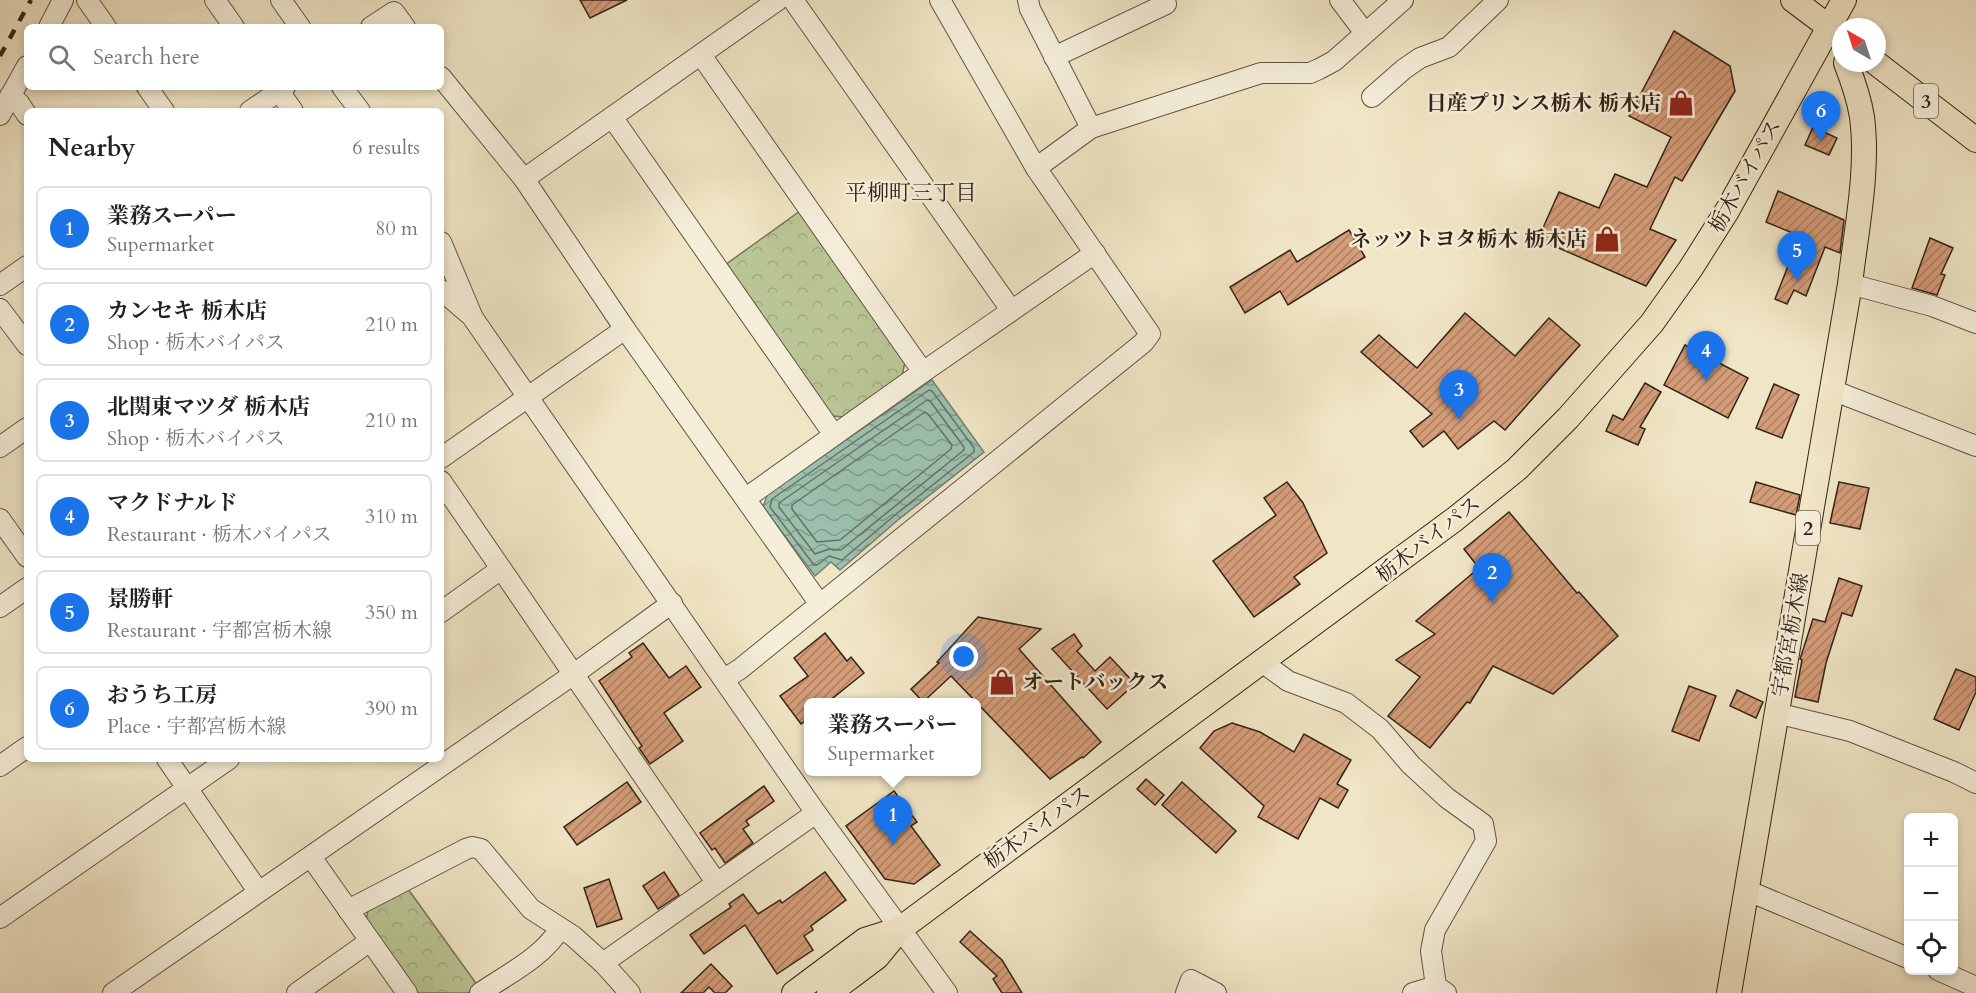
<!DOCTYPE html>
<html lang="en">
<head>
<meta charset="utf-8">
<style>
	:root { --surface:#fff; --page:#f2f2f2; --text:#222; --muted:#767676; --line:#e0e0e0; --accent:#1a73e8 }
	body { margin:0; font-family:Cardo,"Noto Serif JP",serif; background:var(--page); color:var(--text) }
	.controls { position:absolute; right:18px; bottom:18px; display:grid; overflow:hidden; border-radius:9px; box-shadow:0 3px 9px #0003 }
	.controls button { width:54px; height:54px; display:grid; place-items:center; padding:0; border:0; border-bottom:2px solid var(--line); background:var(--surface); color:var(--text); font:30px sans-serif }
	.compass { position:absolute; left:1832px; top:18px; width:54px; height:54px; border-radius:50%; background:var(--surface); box-shadow:0 3px 9px #0003; rotate:321deg }
	.you { position:absolute; left:964px; top:657px; width:21px; height:21px; margin:-15px; border:4px solid #fff; border-radius:50%; background:#1a73e8; box-shadow:0 0 0 9px #1a73e833 }
	.badge { display:grid; place-items:center; width:39px; height:39px; border-radius:50%; background:var(--accent); color:#fff; font-size:20px; font-weight:700 }
	.pin { position:absolute; translate:-50% -50px; filter:drop-shadow(0 2px 3px #0008) }
	.pin::after { content:''; position:absolute; top:32px; width:21px; height:18px; background:inherit; clip-path:polygon(0 0,100% 0,50% 100%) }
	.popup { position:absolute; left:804px; top:698px; width:177px; height:78px; box-sizing:border-box; display:grid; place-content:center; border-radius:9px; background:var(--surface); filter:drop-shadow(0 2px 4px #0005); font-size:20px; white-space:nowrap; color:var(--muted) }
	.popup b { font-size:22px; color:var(--text) }
	.popup::after { content:''; position:absolute; left:50%; top:100%; margin-left:-12px; border:12px solid transparent; border-top-color:var(--surface) }
	.list { margin:0; padding:0; list-style:none }
	h2 { display:flex; justify-content:space-between; align-items:center; height:78px; margin:0; padding:0 24px; font-size:26px }
	h2 small { font-size:20px; font-weight:400; color:var(--muted) }
	.list li { display:grid; grid-template-columns:39px 1fr auto; gap:18px; align-items:center; box-sizing:border-box; height:84px; margin:0 12px 12px; padding:0 12px; border:2px solid var(--line); border-radius:9px }
	.list b { display:block; font-size:22px; white-space:nowrap }
	.list p { margin:0; font-size:20px; white-space:nowrap; color:var(--muted) }
	.list em { font-size:20px; font-style:normal; color:var(--muted) }
	.icon { flex:none; width:33px; height:33px; fill:none; stroke:currentColor; stroke-width:2; stroke-linecap:round; stroke-linejoin:round }
	.map { position:relative; flex:none; width:1976px; height:993px; overflow:hidden }
	.search { position:absolute; background:var(--surface); box-shadow:0 3px 9px #0003; left:24px; top:24px; width:420px; height:66px; display:flex; align-items:center; gap:15px; box-sizing:border-box; padding:0 21px; border-radius:9px; color:var(--muted); font-size:22px }
	.panel { position:absolute; background:var(--surface); box-shadow:0 3px 9px #0003; left:24px; top:108px; width:420px; height:654px; border-radius:9px }
	.map>svg:first-child { display:block }
	.park { fill:url(#park-crowns); stroke:#777456; stroke-width:1.5 }
	.water { fill:url(#water-waves); stroke:#728171; stroke-width:1.5 }
	.lines { fill:none; stroke-linecap:round; stroke-linejoin:round }
	.shore { stroke:#687262; stroke-width:1.5 }
	.building { fill:url(#building-hatch); stroke:#342316; stroke-width:1.5 }
	.minor-casing { stroke:#635442; stroke-width:22 }
	.major-casing { stroke:#342316; stroke-width:26 }
	.minor { stroke:#f5eed9; stroke-width:20 }
	.major { stroke:#f0e5c5; stroke-width:24 }
	.rail { stroke:#342316; stroke-width:4.5; stroke-dasharray:10 10; stroke-linecap:butt }
	.labels { text-anchor:middle; stroke-width:5; stroke-linejoin:round; paint-order:stroke }
	.shield { fill:#f5eed9; stroke:#6e6050; stroke-width:1.5 }
	.shield-label { font-size:20px; font-weight:bold; fill:#342316 }
	.poi-label { font-size:21px; font-weight:bold; fill:#342316; stroke:#f5eed9; text-anchor:end }
	.street-label { font-size:21px; fill:#342316; stroke:#f5eed9 }
	.neighbourhood-label { font-size:22px; fill:#342316; stroke:#f5eed9 }
</style>
</head>
<body>
<div class="map">
<svg width="1976" height="993" viewBox="0 0 1976 993">
	<defs>
		<pattern id="park-crowns" width="20" height="18" patternUnits="userSpaceOnUse" patternTransform="scale(1.5)"><rect width="20" height="18" fill="#bac595"/><path d="M2 6a3 3 0 1 1 6 0M12 15a3 3 0 1 1 6 0" fill="none" stroke="#a0a980"/></pattern>
		<pattern id="water-waves" width="16" height="10" patternUnits="userSpaceOnUse" patternTransform="scale(1.5)"><rect width="16" height="10" fill="#9bc0ae"/><path d="M0 5q4-4 8 0t8 0" fill="none" stroke="#7f9c8d"/></pattern>
		<pattern id="building-hatch" width="6" height="6" patternUnits="userSpaceOnUse" patternTransform="scale(1.5)"><rect width="6" height="6" fill="#d49c78"/><path d="M-1 1l2-2M0 6l6-6M5 7l2-2" fill="none" stroke="#ad7f61"/></pattern>
	</defs>
	<rect width="100%" height="100%" fill="#f0e5c5"/>
	<filter id="stains"><feTurbulence type="fractalNoise" baseFrequency=".00333" numOctaves="4"/><feColorMatrix values="0 0 0 0 .2 0 0 0 0 .09 0 0 0 0 .02 0 0 0 .5 -.17"/></filter>
	<radialGradient id="worn" r=".72"><stop offset=".6" stop-color="#630" stop-opacity="0"/><stop offset="1" stop-color="#630" stop-opacity=".3"/></radialGradient>
	<g class="park">
		<path d="M 800,211 L 905,362 L 902,376 L 845,417 L 831,416 L 725,265 Z"/>
		<path d="M 408,889 L 478,986 L 468,993 L 416,993 L 366,921 L 368,909 Z"/>
	</g>
	<path class="water" d="M 932,380 L 984,452 L 898,520 L 840,570 L 831,562 L 815,576 L 763,507 L 767,495 Z"/>
	<g class="lines">
		<g class="shore">
			<path d="M 929,390 L 932,391 L 974,448 L 974,452 L 895,515 L 842,560 L 829,556 L 817,565 L 814,565 L 770,507 L 772,499 Z"/>
			<path d="M 927,400 L 930,401 L 964,447 L 964,450 L 841,550 L 829,549 L 815,554 L 779,507 L 779,503 Z"/>
			<path d="M 925,412 L 928,414 L 952,445 L 951,449 L 840,540 L 817,542 L 792,509 L 792,505 Z"/>
		</g>
	</g>
	<g class="building">
		<path d="M 580,0 L 627,0 L 590,18 Z"/>
		<path d="M 1674,31 L 1730,66 L 1735,91 L 1682,181 L 1675,177 L 1650,229 L 1676,240 L 1646,286 L 1538,239 L 1559,192 L 1599,208 L 1615,174 L 1647,187 L 1671,137 L 1629,116 Z"/>
		<path d="M 1813,127 L 1837,138 L 1829,155 L 1805,145 Z"/>
		<path d="M 1778,191 L 1844,220 L 1840,253 L 1825,247 L 1806,296 L 1794,290 L 1787,304 L 1775,299 L 1800,236 L 1766,222 Z"/>
		<path d="M 1349,230 L 1365,257 L 1288,305 L 1280,291 L 1245,313 L 1230,287 L 1290,250 L 1297,262 Z"/>
		<path d="M 1930,238 L 1953,248 L 1941,274 L 1945,275 L 1937,295 L 1912,288 Z"/>
		<path d="M 1465,313 L 1515,356 L 1549,318 L 1580,345 L 1505,430 L 1494,421 L 1458,449 L 1444,431 L 1423,447 L 1410,431 L 1432,414 L 1361,352 L 1379,335 L 1417,368 Z"/>
		<path d="M 1685,345 L 1748,378 L 1728,418 L 1664,385 Z"/>
		<path d="M 1645,383 L 1661,392 L 1640,427 L 1645,429 L 1638,445 L 1606,431 L 1613,415 L 1623,420 Z"/>
		<path d="M 1774,384 L 1799,395 L 1782,438 L 1756,428 Z"/>
		<path d="M 1287,482 L 1303,503 L 1327,553 L 1294,577 L 1300,584 L 1254,617 L 1213,561 L 1276,515 L 1264,498 Z"/>
		<path d="M 1756,482 L 1800,495 L 1796,515 L 1750,502 Z"/>
		<path d="M 1839,482 L 1869,488 L 1860,529 L 1830,523 Z"/>
		<path d="M 1509,512 L 1577,593 L 1579,592 L 1618,636 L 1553,694 L 1493,666 L 1470,703 L 1467,702 L 1430,748 L 1388,716 L 1420,677 L 1396,660 L 1435,634 L 1416,621 L 1479,568 L 1464,549 Z"/>
		<path d="M 1839,578 L 1862,586 L 1852,616 L 1842,613 L 1826,663 L 1818,702 L 1795,697 L 1802,660 L 1800,659 L 1813,619 L 1825,622 Z"/>
		<path d="M 978,617 L 1041,629 L 1019,649 L 1101,742 L 1083,758 L 1082,757 L 1050,779 L 951,676 L 923,702 L 911,689 L 939,663 L 937,662 Z"/>
		<path d="M 825,633 L 847,661 L 851,657 L 864,673 L 828,702 L 809,702 L 809,718 L 801,724 L 780,696 L 808,676 L 794,658 Z"/>
		<path d="M 1074,634 L 1082,646 L 1077,651 L 1095,671 L 1110,657 L 1135,684 L 1107,709 L 1052,649 Z"/>
		<path d="M 643,643 L 669,678 L 686,666 L 701,687 L 664,713 L 683,741 L 650,764 L 639,748 L 642,746 L 599,681 L 632,657 L 629,653 Z"/>
		<path d="M 1956,669 L 1976,677 L 1976,692 L 1959,730 L 1934,719 Z"/>
		<path d="M 1689,686 L 1716,696 L 1699,741 L 1672,731 Z"/>
		<path d="M 1737,690 L 1763,702 L 1756,718 L 1730,706 Z"/>
		<path d="M 1232,723 L 1260,732 L 1294,752 L 1304,734 L 1351,760 L 1337,784 L 1348,790 L 1338,808 L 1320,798 L 1298,839 L 1258,817 L 1264,806 L 1200,748 L 1214,731 Z"/>
		<path d="M 1146,779 L 1164,795 L 1155,805 L 1137,789 Z"/>
		<path d="M 627,782 L 641,802 L 577,845 L 564,827 Z"/>
		<path d="M 1182,782 L 1236,831 L 1216,853 L 1162,805 Z"/>
		<path d="M 764,786 L 774,801 L 746,821 L 749,825 L 743,829 L 753,843 L 725,863 L 715,848 L 712,850 L 700,833 Z"/>
		<path d="M 894,791 L 917,822 L 911,826 L 940,865 L 914,884 L 885,879 L 846,826 Z"/>
		<path d="M 664,872 L 679,895 L 658,909 L 643,886 Z"/>
		<path d="M 825,872 L 846,900 L 811,926 L 813,930 L 804,936 L 813,950 L 777,974 L 745,925 L 704,954 L 690,935 L 731,907 L 729,904 L 743,894 L 758,914 L 780,900 L 782,903 Z"/>
		<path d="M 609,879 L 622,919 L 597,927 L 584,888 Z"/>
		<path d="M 970,931 L 1002,960 L 1022,993 L 1002,993 L 993,979 L 997,976 L 960,942 Z"/>
		<path d="M 711,964 L 732,986 L 725,993 L 715,993 L 709,987 L 703,993 L 681,993 Z"/>
	</g>
	<g class="lines">
		<g class="minor-casing">
			<g id="minor">
				<path d="M 87,0 L 106,27"/>
				<path d="M 215,0 L 234,27"/>
				<path d="M 281,0 L 300,27"/>
				<path d="M 793,0 L 1011,310"/>
				<path d="M 1028,0 L 1030,9 L 1091,128"/>
				<path d="M 1340,0 L 1365,33"/>
				<path d="M 49,27 L 63,0"/>
				<path d="M 371,27 L 394,12 L 405,27"/>
				<path d="M 701,55 L 923,372"/>
				<path d="M 1054,57 L 1166,4"/>
				<path d="M 441,77 L 524,179 L 625,329 L 819,603"/>
				<path d="M 147,87 L 164,111"/>
				<path d="M 276,87 L 293,111"/>
				<path d="M 342,87 L 360,111"/>
				<path d="M 10,96 L 19,103 L 27,115"/>
				<path d="M 1372,97 L 1404,69 L 1420,58 L 1449,47 L 1498,0"/>
				<path d="M 250,111 L 285,87"/>
				<path d="M 0,115 L 27,66"/>
				<path d="M 612,117 L 834,435"/>
				<path d="M 1036,168 L 1091,128 L 1261,73 L 1310,73 L 1319,69 L 1334,61 L 1403,0"/>
				<path d="M 524,179 L 778,0"/>
				<path d="M 441,242 L 473,318 L 816,813 L 947,993"/>
				<path d="M 1850,284 L 1932,306 L 1976,323"/>
				<path d="M 0,285 L 27,266"/>
				<path d="M 441,290 L 469,314"/>
				<path d="M 0,309 L 27,345"/>
				<path d="M 1832,390 L 1976,446"/>
				<path d="M 0,447 L 27,428"/>
				<path d="M 441,458 L 625,329"/>
				<path d="M 441,481 L 716,882"/>
				<path d="M 746,498 L 923,372 L 1095,253"/>
				<path d="M 0,519 L 27,557"/>
				<path d="M 0,607 L 27,588"/>
				<path d="M 441,612 L 501,569"/>
				<path d="M 1262,662 L 1288,681 L 1346,703 L 1380,729 L 1411,765 L 1447,798 L 1483,824 L 1486,841 L 1435,930 L 1431,951 L 1436,986 L 1446,993"/>
				<path d="M 724,679 L 740,669 L 1143,343 L 1150,334 L 1036,168 L 940,0"/>
				<path d="M 1776,713 L 1850,731 L 1954,772 L 1976,783"/>
				<path d="M 167,759 L 258,891"/>
				<path d="M 0,766 L 27,747"/>
				<path d="M 311,857 L 407,993"/>
				<path d="M 1746,890 L 1908,958"/>
				<path d="M 348,910 L 466,849 L 472,847 L 481,849 L 531,909 L 573,936 L 603,963 L 630,993"/>
				<path d="M 0,918 L 229,759"/>
				<path d="M 603,963 L 816,813"/>
				<path d="M 1938,970 L 1976,987"/>
				<path d="M 113,993 L 574,674 L 672,603"/>
				<path d="M 297,993 L 370,941"/>
				<path d="M 480,993 C 506,975 545,956 560,928"/>
				<path d="M 1186,993 L 1191,980 L 1216,993"/>
				<path d="M 1413,993 L 1436,986"/>
			</g>
		</g>
		<g class="major-casing">
			<g id="major">
				<path d="M 1793,0 L 1841,36"/>
				<path d="M 1876,63 L 1976,140"/>
				<path d="M 794,993 L 865,940 L 900,929"/>
				<path d="M 829,993 L 877,957 L 900,929 L 1455,519 L 1517,469 L 1568,418 L 1652,323 L 1691,268 L 1727,211 L 1844,0"/>
				<path d="M 1729,993 L 1850,284 C 1856,231 1869,170 1862,117 C 1859,98 1853,81 1846,63"/>
			</g>
		</g>
		<use href="#minor" class="minor"/>
		<use href="#major" class="major"/>
		<path class="rail" d="M 0,56 L 31,0"/>
	</g>
	<defs>
		<g id="shop-bare" transform="scale(2.07)"><path d="M-5-2.5h2.3a2.7 3.5 0 0 1 5.4 0H5L5.5 6h-11ZM-1.5-2.5h3a1.5 2.3 0 0 0-3 0Z" fill="#8f2418" stroke="#f5eed9" stroke-width="2.5" paint-order="stroke"/></g>
	</defs>
	<g fill-rule="evenodd">
		<use href="#shop-bare" x="1681" y="103"/>
		<use href="#shop-bare" x="1607" y="239"/>
		<use href="#shop-bare" x="1002" y="682"/>
	</g>
	<g class="labels">
		<g class="shield">
			<rect x="1914" y="84" width="24" height="34" rx="4.5"/>
			<rect x="1796" y="511" width="24" height="34" rx="4.5"/>
		</g>
		<g class="shield-label">
			<text x="1926" y="108">3</text>
			<text x="1808" y="535">2</text>
		</g>
		<g class="poi-label">
			<text x="1661" y="110">日産プリンス栃木 栃木店</text>
			<text x="1587" y="246">ネッツトヨタ栃木 栃木店</text>
			<text x="1022" y="689" text-anchor="start">オートバックス</text>
		</g>
		<g class="street-label">
			<text transform="translate(1745 176) rotate(-61)" y="7">栃木バイパス</text>
			<text transform="translate(1428 539) rotate(-38)" y="7">栃木バイパス</text>
			<text transform="translate(1790 635) rotate(-80)" y="7">宇都宮栃木線</text>
			<text transform="translate(1037 827) rotate(-36)" y="7">栃木バイパス</text>
		</g>
		<g class="neighbourhood-label">
			<text x="911" y="200">平柳町三丁目</text>
		</g>
	</g>
	<rect width="100%" height="100%" filter="url(#stains)"/>
	<rect width="100%" height="100%" fill="url(#worn)"/>
</svg>
<div class="controls">
<button>+</button>
<button>−</button>
<button><svg class="icon" aria-label="locate" viewBox="0 0 24 24"><circle cx="12" cy="12" r="6"/><path d="M12 2v4M12 18v4M2 12h4M18 12h4"/></svg></button>
</div>
<svg class="compass" viewBox="-18 -18 36 36"><path d="M0-13l5 13h-10z" fill="#e53935"/><path d="M0 13l5-13h-10z" fill="#767676"/></svg>
<div class="you"></div>
<div class="pin badge" style="left:893px;top:845px">1</div>
<div class="popup"><b>業務スーパー</b>Supermarket</div>
<div class="pin badge" style="left:1492px;top:603px">2</div>
<div class="pin badge" style="left:1459px;top:420px">3</div>
<div class="pin badge" style="left:1706px;top:381px">4</div>
<div class="pin badge" style="left:1797px;top:281px">5</div>
<div class="pin badge" style="left:1821px;top:141px">6</div>
<div class="search"><svg class="icon" aria-label="search" viewBox="0 0 24 24"><circle cx="10" cy="10" r="6"/><path d="M15 15l6 6"/></svg>Search here</div>
<section class="panel">
<h2>Nearby<small>6 results</small></h2>
<ul class="list">
<li><span class="badge">1</span><div><b>業務スーパー</b><p>Supermarket</p></div><em>80 m</em></li>
<li><span class="badge">2</span><div><b>カンセキ 栃木店</b><p>Shop · 栃木バイパス</p></div><em>210 m</em></li>
<li><span class="badge">3</span><div><b>北関東マツダ 栃木店</b><p>Shop · 栃木バイパス</p></div><em>210 m</em></li>
<li><span class="badge">4</span><div><b>マクドナルド</b><p>Restaurant · 栃木バイパス</p></div><em>310 m</em></li>
<li><span class="badge">5</span><div><b>景勝軒</b><p>Restaurant · 宇都宮栃木線</p></div><em>350 m</em></li>
<li><span class="badge">6</span><div><b>おうち工房</b><p>Place · 宇都宮栃木線</p></div><em>390 m</em></li>
</ul>
</section>
</div>
</body>
</html>
